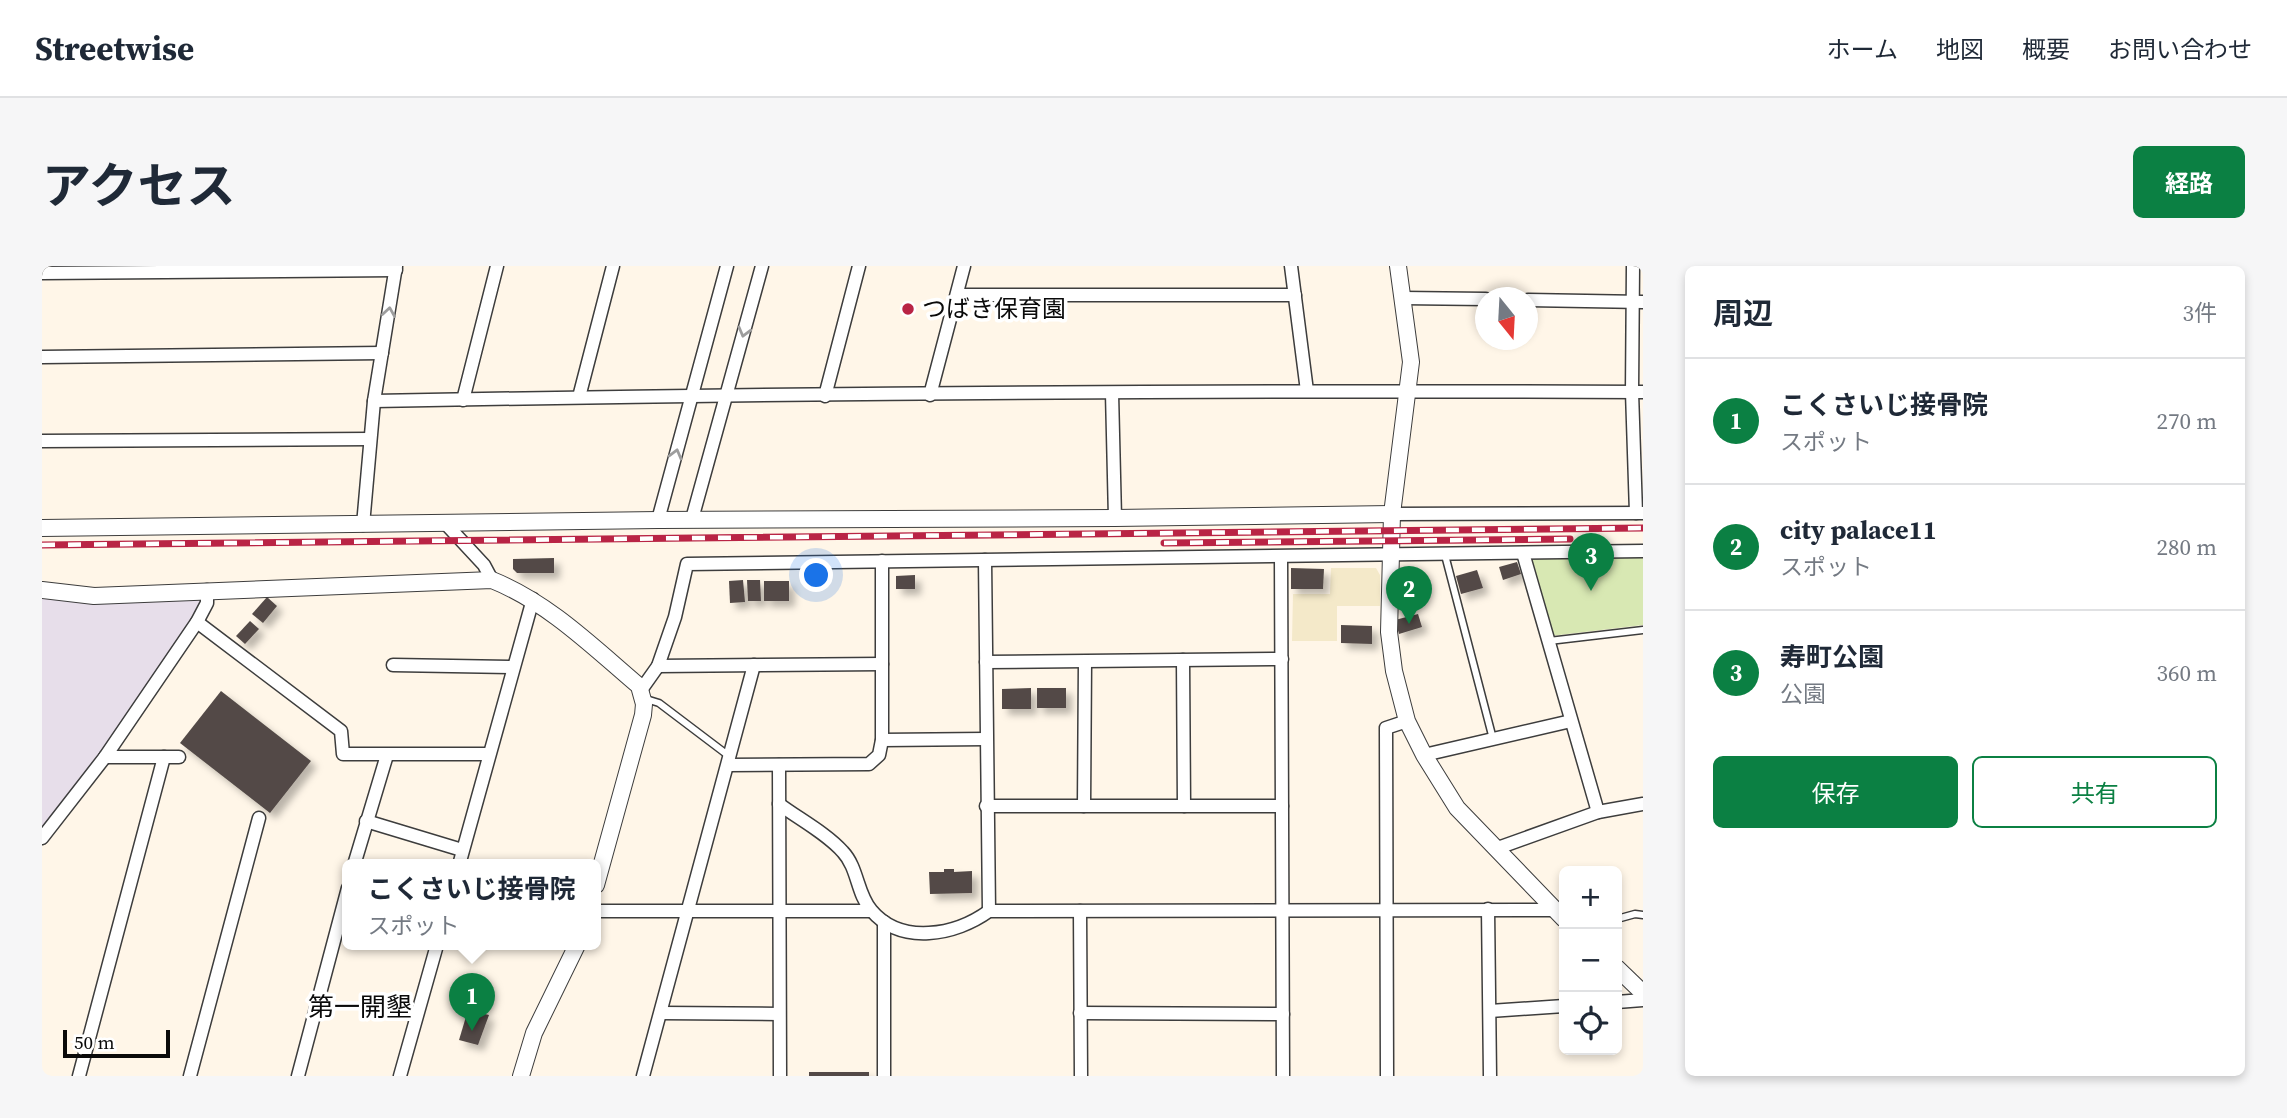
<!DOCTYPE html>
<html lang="ja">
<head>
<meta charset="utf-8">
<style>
	:root { --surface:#fff; --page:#f6f6f7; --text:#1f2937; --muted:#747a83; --line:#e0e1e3; --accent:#0b8043 }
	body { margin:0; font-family:"Source Serif 4","Noto Sans JP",serif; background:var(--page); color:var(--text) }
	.controls { position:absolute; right:21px; bottom:21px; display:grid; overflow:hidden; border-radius:10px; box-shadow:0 4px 10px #0003 }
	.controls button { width:63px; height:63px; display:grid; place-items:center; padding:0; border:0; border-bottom:2px solid var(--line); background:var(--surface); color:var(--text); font:35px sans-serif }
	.compass { position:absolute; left:1433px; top:21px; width:63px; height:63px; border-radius:50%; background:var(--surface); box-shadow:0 4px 10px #0003; rotate:162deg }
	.scale { position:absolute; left:21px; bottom:18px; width:107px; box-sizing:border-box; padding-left:7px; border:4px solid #0a0a0a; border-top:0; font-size:19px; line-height:24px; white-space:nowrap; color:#0a0a0a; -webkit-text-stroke:5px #fff; paint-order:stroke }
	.you { position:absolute; left:775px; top:310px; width:24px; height:24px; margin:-18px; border:5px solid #fff; border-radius:50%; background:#1a73e8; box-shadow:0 0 0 10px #1a73e833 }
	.badge { display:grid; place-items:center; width:46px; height:46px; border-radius:50%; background:var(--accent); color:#fff; font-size:23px; font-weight:700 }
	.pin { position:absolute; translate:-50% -58px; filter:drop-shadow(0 2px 4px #0008) }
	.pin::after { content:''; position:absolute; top:37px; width:24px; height:21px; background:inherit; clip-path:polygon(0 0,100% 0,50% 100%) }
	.popup { position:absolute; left:300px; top:593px; width:259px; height:91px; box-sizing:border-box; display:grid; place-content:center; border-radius:10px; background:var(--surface); filter:drop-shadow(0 2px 5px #0005); font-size:23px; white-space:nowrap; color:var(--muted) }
	.popup b { font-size:26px; color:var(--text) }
	.popup::after { content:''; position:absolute; left:50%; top:100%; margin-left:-14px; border:14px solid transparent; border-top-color:var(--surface) }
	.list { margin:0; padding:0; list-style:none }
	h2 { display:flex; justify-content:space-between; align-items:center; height:91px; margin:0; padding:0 28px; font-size:30px }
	h2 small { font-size:23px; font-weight:400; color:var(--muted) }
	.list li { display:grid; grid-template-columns:46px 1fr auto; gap:21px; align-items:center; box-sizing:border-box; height:126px; padding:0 28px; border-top:2px solid var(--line) }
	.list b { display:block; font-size:26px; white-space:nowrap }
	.list p { margin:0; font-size:23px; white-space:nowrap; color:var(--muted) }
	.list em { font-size:23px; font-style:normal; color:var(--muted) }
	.actions { display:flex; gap:14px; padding:21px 28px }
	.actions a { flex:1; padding:16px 0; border:2px solid var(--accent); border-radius:10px; text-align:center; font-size:24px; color:var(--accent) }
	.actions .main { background:var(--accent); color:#fff }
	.icon { flex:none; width:38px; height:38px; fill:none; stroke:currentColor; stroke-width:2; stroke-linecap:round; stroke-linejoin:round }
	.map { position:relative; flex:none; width:1601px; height:810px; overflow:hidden; border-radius:10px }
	header { display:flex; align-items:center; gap:42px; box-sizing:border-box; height:98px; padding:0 35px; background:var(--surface); border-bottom:2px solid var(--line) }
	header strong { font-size:33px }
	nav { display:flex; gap:38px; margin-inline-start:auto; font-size:24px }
	.intro { display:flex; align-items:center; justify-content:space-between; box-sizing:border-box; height:168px; padding:0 42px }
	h1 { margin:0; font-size:49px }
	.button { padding:18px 32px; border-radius:10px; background:var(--accent); color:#fff; font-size:24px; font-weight:700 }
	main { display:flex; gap:42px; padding:0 42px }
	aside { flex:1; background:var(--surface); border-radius:10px; box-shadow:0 4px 10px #0003 }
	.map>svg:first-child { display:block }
	.industrial { fill:#e7deea }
	.farmland { fill:#f4e9c9 }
	.green { fill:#d8e8b3 }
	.building { fill:#534a47; filter:url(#shadow) }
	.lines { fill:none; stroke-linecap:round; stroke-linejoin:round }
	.service-casing { stroke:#3d3d3d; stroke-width:9 }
	.minor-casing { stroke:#3d3d3d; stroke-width:15 }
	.tertiary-casing { stroke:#3d3d3d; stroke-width:18 }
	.service { stroke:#fff; stroke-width:6 }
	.minor { stroke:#fff; stroke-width:12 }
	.tertiary { stroke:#fff; stroke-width:16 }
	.rail-casing { stroke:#b92445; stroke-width:7 }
	.rail { stroke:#fff; stroke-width:4.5; stroke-dasharray:13; stroke-linecap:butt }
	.oneway { stroke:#9d9d9d }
	.poi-dot { fill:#b92445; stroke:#fff; stroke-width:2.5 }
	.labels { text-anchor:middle; stroke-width:7; stroke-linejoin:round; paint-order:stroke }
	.poi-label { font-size:24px; fill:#0a0a0a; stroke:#fff; text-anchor:start }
	.neighbourhood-label { font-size:26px; fill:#0a0a0a; stroke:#fff }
</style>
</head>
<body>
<header>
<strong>Streetwise</strong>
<nav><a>ホーム</a><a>地図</a><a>概要</a><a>お問い合わせ</a></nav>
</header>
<div class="intro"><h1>アクセス</h1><a class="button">経路</a></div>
<main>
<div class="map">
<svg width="1601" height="810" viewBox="0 0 1601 810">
	<defs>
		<filter id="shadow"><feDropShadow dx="6" dy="6" stdDeviation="3.5" flood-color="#0004"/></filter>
	</defs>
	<rect width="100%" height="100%" fill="#fff6e8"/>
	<path class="industrial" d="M 0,324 L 165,324 L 165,337 L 0,572 Z"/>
	<path class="farmland" d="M 1289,302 L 1334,302 L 1338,309 L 1338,340 L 1295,340 L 1295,375 L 1250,375 L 1251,328 L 1288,328 Z"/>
	<path class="green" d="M 1601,288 L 1601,359 L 1509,370 L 1486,291 Z"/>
	<g class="building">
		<path d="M 512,292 L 512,307 L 475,307 L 471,303 L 471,293 Z"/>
		<path d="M 1475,296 L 1479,308 L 1461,314 L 1457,301 Z"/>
		<path d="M 1249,302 L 1282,303 L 1281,323 L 1249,323 Z"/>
		<path d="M 1435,304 L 1441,322 L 1419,328 L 1414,310 Z"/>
		<path d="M 873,309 L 873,323 L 854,323 L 854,310 Z"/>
		<path d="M 701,314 L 703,336 L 688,337 L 687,315 Z"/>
		<path d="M 705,314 L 718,314 L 719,335 L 706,335 Z"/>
		<rect x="722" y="315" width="25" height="20"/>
		<path d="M 225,331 L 235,340 L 221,357 L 210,348 Z"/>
		<path d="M 1376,348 L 1380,361 L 1357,368 L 1353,354 Z"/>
		<path d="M 208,355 L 217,363 L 203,378 L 194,370 Z"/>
		<path d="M 1299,359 L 1330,360 L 1330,378 L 1299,377 Z"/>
		<path d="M 989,422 L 989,443 L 960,443 L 960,423 Z"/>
		<rect x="995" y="422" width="29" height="20"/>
		<path d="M 179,425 L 269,495 L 228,547 L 138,477 Z"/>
		<path d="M 902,603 L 912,603 L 912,606 L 930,605 L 930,627 L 888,628 L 887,606 L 902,606 Z"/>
		<path d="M 426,744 L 447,749 L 436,779 L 417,774 Z"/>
		<rect x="767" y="806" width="60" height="4"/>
	</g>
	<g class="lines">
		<g class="service-casing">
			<g id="service">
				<path d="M 1403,289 L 1451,473"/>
				<path d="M 1507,375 L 1601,364"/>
				<path d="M 604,433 L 617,437 L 687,490"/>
				<path d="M 1575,653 L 1593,648 L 1601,649"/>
			</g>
		</g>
		<g class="minor-casing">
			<g id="minor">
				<path d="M 1249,0 L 1265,125"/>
				<path d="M 1591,0 L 1590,126 L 1594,247"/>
				<path d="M 0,7 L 354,4"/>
				<path d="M 915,29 L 1253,29"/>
				<path d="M 1360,32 L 1444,33"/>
				<path d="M 1486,34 L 1601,36"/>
				<path d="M 0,91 L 340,87"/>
				<path d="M 1070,127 L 1073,252"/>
				<path d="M 888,129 L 922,0"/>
				<path d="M 783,130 L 817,0"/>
				<path d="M 537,131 L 571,0"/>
				<path d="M 421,134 L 455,0"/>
				<path d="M 332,135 C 755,127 1178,124 1601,126"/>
				<path d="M 0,175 L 328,173"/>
				<path d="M 1350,248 L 1601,247"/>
				<path d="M 650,253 L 720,0"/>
				<path d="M 616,254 L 685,0"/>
				<path d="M 403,257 L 442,299 L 450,314"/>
				<path d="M 321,259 L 332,135 L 354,0"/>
				<path d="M 1481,287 L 1556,546"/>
				<path d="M 1239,291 L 1241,810"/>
				<path d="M 943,294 L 947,645"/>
				<path d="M 155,356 L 299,465 L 301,488 L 447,488"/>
				<path d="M 1141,394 L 1142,540"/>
				<path d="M 944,396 L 1240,393"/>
				<path d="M 351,399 L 471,401"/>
				<path d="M 616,400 L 840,398"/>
				<path d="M 599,424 L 616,400 L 633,351 L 645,298 L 1601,285"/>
				<path d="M 840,474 L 944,473"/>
				<path d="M 1382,489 L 1529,455"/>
				<path d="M 63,491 L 137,491"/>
				<path d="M 686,499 L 827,498 L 837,489 L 840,474 L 840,295"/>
				<path d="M 737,499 L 738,810"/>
				<path d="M 737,538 C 757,553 784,567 801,586 C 816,602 815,628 829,644 C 859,680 914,669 947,645 L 1511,644"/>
				<path d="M 944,540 L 1240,540"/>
				<path d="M 1042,540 L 1043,396"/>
				<path d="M 324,555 L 420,584"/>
				<path d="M 0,572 L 63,491 L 155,356 L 165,337 L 165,324"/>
				<path d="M 1453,583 L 1556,546 L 1601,538"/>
				<path d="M 312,599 L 345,489"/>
				<path d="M 417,599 L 491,333"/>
				<path d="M 1446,643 L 1448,810"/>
				<path d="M 554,645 L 829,645"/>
				<path d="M 1038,645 L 1039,810"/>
				<path d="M 842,656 L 842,810"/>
				<path d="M 1575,736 L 1601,734"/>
				<path d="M 1448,745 L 1522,740"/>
				<path d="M 619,747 L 737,748"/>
				<path d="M 1038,747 L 1241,748"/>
				<path d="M 37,810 L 122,491"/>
				<path d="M 148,810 L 217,552"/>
				<path d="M 256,810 L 306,622"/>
				<path d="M 358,810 L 395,679"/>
				<path d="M 601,810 L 712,399"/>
				<path d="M 1345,810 L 1344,462 L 1365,455"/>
			</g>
		</g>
		<g class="tertiary-casing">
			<g id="tertiary">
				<path d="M 1356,0 L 1369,96 L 1350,248 L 1347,366 L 1352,405 L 1365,455 L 1382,489 L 1415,542 L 1522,653"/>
				<path d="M 0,262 L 616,254 L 1073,252 L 1350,248"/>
				<path d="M 0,324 L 52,330 L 450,314 C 507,337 551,381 597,420 L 602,438 L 601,449 L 554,619"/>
				<path d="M 1575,702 L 1601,727"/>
				<path d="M 479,810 L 492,767 L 535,679"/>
			</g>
		</g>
		<use href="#service" class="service"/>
		<use href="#minor" class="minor"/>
		<use href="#tertiary" class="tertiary"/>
		<g class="rail-casing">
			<g id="rail">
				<path d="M 1122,277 L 1528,273"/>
				<path d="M 0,279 L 1601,262"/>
			</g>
		</g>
		<use href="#rail" class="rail"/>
	</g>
	<defs><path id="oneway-chevron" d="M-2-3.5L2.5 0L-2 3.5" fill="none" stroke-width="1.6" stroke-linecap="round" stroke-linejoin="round" transform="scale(1.75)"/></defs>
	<g class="oneway">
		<use href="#oneway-chevron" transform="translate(347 46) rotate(-81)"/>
		<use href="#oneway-chevron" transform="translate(702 66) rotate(105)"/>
		<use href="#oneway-chevron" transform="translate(634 188) rotate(-75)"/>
	</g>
	<circle class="poi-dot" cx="866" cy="43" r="7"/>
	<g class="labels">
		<g class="poi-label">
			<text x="880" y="51">つばき保育園</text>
		</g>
		<g class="neighbourhood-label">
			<text x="318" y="750">第一開墾</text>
		</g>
	</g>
</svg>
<div class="controls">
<button>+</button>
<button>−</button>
<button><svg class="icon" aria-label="locate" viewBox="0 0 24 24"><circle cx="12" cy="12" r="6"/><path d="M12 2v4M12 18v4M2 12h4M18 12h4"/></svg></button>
</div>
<svg class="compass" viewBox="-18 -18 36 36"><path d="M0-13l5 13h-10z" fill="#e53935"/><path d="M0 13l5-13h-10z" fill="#747a83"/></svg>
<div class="scale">50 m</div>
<div class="you"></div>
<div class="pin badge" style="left:430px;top:765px">1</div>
<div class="popup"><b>こくさいじ接骨院</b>スポット</div>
<div class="pin badge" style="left:1367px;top:358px">2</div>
<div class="pin badge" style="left:1549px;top:325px">3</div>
</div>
<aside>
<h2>周辺<small>3件</small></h2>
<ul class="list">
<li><span class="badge">1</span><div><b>こくさいじ接骨院</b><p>スポット</p></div><em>270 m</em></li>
<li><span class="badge">2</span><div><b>city palace11</b><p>スポット</p></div><em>280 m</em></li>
<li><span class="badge">3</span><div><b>寿町公園</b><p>公園</p></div><em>360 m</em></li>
</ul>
<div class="actions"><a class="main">保存</a><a>共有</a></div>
</aside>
</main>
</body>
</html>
